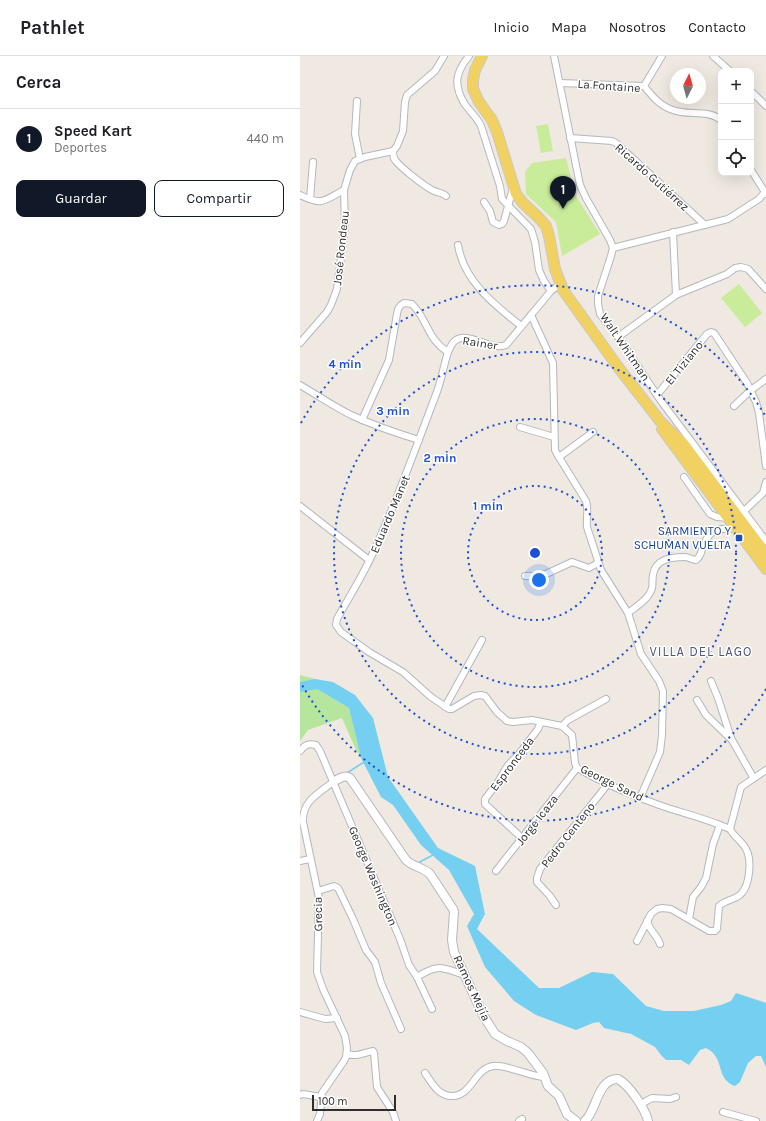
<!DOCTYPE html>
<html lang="es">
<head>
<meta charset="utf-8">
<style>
	:root { --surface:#fff; --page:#f2f2f2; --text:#202124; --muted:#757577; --line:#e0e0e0; --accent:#111827 }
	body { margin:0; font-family:Karla,sans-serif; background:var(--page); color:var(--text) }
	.controls { position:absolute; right:12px; top:12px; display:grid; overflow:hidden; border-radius:8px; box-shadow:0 4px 16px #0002 }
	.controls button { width:36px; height:36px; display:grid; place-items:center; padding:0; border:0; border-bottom:1px solid var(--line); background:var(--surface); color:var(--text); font:20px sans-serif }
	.compass { position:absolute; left:370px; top:12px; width:36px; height:36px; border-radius:50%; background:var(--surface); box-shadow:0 4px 16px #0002; rotate:6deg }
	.scale { position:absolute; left:12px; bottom:10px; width:84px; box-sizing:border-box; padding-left:4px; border:2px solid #2e2e2e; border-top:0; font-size:11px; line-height:14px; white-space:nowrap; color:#2e2e2e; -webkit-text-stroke:3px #fff; paint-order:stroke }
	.you { position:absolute; left:239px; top:524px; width:14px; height:14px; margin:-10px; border:3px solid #fff; border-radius:50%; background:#1a73e8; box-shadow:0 0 0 6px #1a73e833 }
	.badge { display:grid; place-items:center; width:26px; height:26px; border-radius:50%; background:var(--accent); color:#fff; font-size:13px; font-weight:700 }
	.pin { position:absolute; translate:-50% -33px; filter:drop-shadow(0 1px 2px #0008) }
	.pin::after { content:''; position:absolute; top:21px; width:14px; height:12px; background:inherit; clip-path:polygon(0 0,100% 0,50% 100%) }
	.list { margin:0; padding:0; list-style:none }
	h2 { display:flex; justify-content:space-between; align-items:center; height:52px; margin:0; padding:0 16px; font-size:17px }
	h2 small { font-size:13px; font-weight:400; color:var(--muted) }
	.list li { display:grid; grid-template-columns:26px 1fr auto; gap:12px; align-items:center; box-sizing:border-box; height:60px; padding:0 16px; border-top:1px solid var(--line) }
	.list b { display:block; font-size:15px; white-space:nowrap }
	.list p { margin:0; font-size:13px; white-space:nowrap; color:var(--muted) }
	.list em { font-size:13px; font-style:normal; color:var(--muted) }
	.actions { display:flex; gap:8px; padding:12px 16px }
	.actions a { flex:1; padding:9px 0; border:1px solid var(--accent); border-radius:8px; text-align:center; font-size:14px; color:var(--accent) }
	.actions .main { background:var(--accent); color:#fff }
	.icon { flex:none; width:22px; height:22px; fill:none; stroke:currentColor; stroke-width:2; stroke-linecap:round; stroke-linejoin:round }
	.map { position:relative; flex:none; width:466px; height:1065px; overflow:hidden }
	header { display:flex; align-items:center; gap:24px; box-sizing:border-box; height:56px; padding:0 20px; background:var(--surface); border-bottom:1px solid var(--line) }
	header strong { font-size:19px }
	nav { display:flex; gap:22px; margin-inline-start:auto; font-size:14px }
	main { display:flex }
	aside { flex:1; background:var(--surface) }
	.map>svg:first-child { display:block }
	.green { fill:#b6e59e }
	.pitch { fill:#c9ec9a }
	.water { fill:#75cff0 }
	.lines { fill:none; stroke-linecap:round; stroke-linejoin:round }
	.stream { stroke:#75cff0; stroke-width:1.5 }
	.minor-casing { stroke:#b4b7c1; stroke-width:8 }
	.tertiary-casing { stroke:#b4b7c1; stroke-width:10 }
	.primary-casing { stroke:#c9c9c9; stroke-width:12 }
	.minor { stroke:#fff; stroke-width:6 }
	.tertiary { stroke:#fff; stroke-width:8 }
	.primary { stroke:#f2d163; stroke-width:10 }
	.ring { fill:none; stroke:#1d4ed8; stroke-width:2; stroke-dasharray:2 4 }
	.transit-dot { fill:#1a4fb4; stroke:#fff; stroke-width:1.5 }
	.labels { text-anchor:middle; stroke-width:3; stroke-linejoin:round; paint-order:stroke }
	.street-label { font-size:12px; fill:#2e2e2e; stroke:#fff }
	.transit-label { font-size:12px; fill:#164399; stroke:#fff; text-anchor:end }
	.neighbourhood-label { font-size:13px; letter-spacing:1px; fill:#4d5680; stroke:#fff }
	.centre { fill:#1d4ed8; stroke:#fff; stroke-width:2 }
	.ring-label { font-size:12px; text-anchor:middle; font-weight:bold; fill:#1d4ed8; stroke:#fff; stroke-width:3; stroke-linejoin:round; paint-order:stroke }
</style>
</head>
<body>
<header>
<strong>Pathlet</strong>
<nav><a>Inicio</a><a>Mapa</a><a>Nosotros</a><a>Contacto</a></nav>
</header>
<main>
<aside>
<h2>Cerca<small></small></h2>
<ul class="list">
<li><span class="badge">1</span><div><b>Speed Kart</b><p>Deportes</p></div><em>440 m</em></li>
</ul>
<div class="actions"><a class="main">Guardar</a><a>Compartir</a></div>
</aside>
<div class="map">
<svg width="466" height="1065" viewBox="0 0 466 1065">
	<rect width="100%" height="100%" fill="#efe9e1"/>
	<path class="green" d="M 0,619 L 15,623 L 17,633 L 49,652 L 61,702 L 56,694 L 42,662 L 8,674 L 0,685 Z"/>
	<g class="pitch">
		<path d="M 248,68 L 253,95 L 241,97 L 236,70 Z"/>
		<path d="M 266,102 L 276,140 L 300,178 L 262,200 L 256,166 L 226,138 L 225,116 L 232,107 Z"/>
		<path d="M 439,228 L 462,257 L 445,271 L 421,242 Z"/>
	</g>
	<path class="water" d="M 15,623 L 33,626 L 55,639 L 73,662 L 88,721 L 138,792 L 175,810 L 185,858 L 177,873 L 239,932 L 259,932 L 292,916 L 313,918 L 346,950 L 364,955 L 394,955 L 421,949 L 431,945 L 436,937 L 466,947 L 466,1011 L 461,1000 L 456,1000 L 448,1007 L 440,1026 L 435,1030 C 420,1025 422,1011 416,1001 C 414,997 410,994 406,992 L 400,994 L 389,1009 L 381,1004 L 366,1004 L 361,999 L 355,991 L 344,985 L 331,978 L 304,972 L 299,966 L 293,967 L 276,974 L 236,959 L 214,945 L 185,911 L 167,870 L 174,858 L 149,814 L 121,789 L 93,749 L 81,741 L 61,702 L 49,652 L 17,633 L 0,636 L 0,626 Z"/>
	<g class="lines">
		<g class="stream">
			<path d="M 47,717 L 64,706"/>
			<path d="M 116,808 L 133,799"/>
		</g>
		<g class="minor-casing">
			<g id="minor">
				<path d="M 169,0 C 156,16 153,28 164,47 C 169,55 177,61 181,70 L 200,130 L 202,143 L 231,173 L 235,186 L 239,214 L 244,225 L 251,235"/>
				<path d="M 254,0 L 280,129 L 286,142 L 310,184 L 313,192 L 311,200 L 298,240 L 298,248 L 300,258 L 318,281 L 361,345 L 466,485"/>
				<path d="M 413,0 L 430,15"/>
				<path d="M 260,27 L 344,30 C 352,40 360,50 373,54 C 388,60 408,53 421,64"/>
				<path d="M 344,30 L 362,0"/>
				<path d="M 451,35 L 466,50"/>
				<path d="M 57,45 L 55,78 L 60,103"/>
				<path d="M 270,82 L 312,85 L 316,87 L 405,169"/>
				<path d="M 93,95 C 93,98 93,101 95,104 C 101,112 123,129 132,134 C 137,137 142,136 146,140"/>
				<path d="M 451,114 L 466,138"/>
				<path d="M 0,139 C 23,150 23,145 44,134 L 50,114 L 55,105 L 65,101 L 93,95 L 97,90 L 103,75 L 105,46 L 107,39 L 135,15 L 144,0"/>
				<path d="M 10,143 L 13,106"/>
				<path d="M 184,146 L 190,155 L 193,166 L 199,169 L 202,168 L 204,165 L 213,132"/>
				<path d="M 373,176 L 376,239"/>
				<path d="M 158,189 C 164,226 195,249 221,270"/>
				<path d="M 313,192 L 428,163 L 459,143 L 465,136"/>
				<path d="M 260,228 L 251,235 L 206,289 C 190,295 168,275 156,284 C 146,291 144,315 140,326 C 138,334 135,341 132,349 C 113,399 95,450 72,499 C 62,521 49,541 37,563 L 36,569 L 41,576 L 69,596 L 103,616 L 131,641 L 149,653 L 152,653 L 174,640 L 181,639 L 185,640 L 197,656 L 207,665 L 213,666 L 232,664 L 262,670 L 272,679 L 275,707 L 277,712 C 303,727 331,739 359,749 C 379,756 400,761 420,769"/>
				<path d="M 231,259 L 253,307 L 255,394 L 257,398 L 286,445 C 289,454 286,462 287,471 L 301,514 L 328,557 L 341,598 L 359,625 L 363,635 L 362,679 L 360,696 L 340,742"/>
				<path d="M 318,281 L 376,239 L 427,218 L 435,212 L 441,211 L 448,213 L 466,233"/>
				<path d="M 0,287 L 27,256 L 31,249 L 37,233 L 45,169 L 44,134"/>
				<path d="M 0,329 C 17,339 33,350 51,359 C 73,369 96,377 119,384"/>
				<path d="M 357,339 L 407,278 L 411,276 L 414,277 L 447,327 L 456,346 L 459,357 L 466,410"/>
				<path d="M 434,350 L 451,334 L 466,323"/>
				<path d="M 62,364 L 89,304 L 97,258 C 98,252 99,250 104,247 L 112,248 C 128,264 127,283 148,296"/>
				<path d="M 220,371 L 254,381"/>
				<path d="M 259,401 L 293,376"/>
				<path d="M 384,421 L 410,458 L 417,461 L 429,462"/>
				<path d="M 0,450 L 69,504"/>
				<path d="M 442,457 L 463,437 L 466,426"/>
				<path d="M 225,520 L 235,520 L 246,518 L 272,506 L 289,512 L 298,507"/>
				<path d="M 328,557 C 337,550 349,543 352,532 C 353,528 352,523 353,519 C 355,503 371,501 385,501 C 389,501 392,504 396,504 C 400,501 401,498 402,493 C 410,472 415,473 436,472"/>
				<path d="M 411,625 L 418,642 L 431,682"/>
				<path d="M 397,644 L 406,659 L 432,684 L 453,721"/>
				<path d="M 145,651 L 182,584"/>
				<path d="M 262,670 L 268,664 L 306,643"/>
				<path d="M 0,695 C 5,689 8,687 16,689 L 20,695 L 100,883 L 109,909 L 117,921 L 132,953"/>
				<path d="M 430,773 L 441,731 L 466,714"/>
				<path d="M 222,782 L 185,748 L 185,743 L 198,726 L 208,709 L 219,698 L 238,673 L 241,666"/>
				<path d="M 0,805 L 10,803"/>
				<path d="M 196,815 L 277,712"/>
				<path d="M 18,835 L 34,830 L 38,832 L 53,863 L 66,894 L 75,906 L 81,927 L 101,973"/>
				<path d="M 256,849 L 250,840 L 237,826 L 237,822 L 240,813 L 308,728"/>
				<path d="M 389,863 L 393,841 L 401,831 L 406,822 L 413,788 L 420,769 L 430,773"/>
				<path d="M 347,865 C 349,874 357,879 360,888"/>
				<path d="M 337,885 L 351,858 L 357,853 L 362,852 L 371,853 L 409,875 L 415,875 L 417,873 L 419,850 C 425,844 435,844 441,838 C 450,829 452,803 446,793 C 442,785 434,781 430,773"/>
				<path d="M 117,921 C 139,907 142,912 165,919"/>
				<path d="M 0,956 L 25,963 L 37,962"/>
				<path d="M 47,998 C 59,1001 62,997 73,995 L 74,997 L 77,1031 L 93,1056 L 96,1065"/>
				<path d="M 125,1017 C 132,1027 138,1040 152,1040 C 172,1040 174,1013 193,1010 C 205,1008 229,1020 244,1021"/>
				<path d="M 0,1039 L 3,1038 L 21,1041"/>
				<path d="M 341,1048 L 352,1042 L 370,1043 L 376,1041"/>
				<path d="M 423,1056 L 456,1065"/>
				<path d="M 17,1065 L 20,1058 L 22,1037 L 44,1005 L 46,1001 L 47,992 L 45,980 L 23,933 L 17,916 L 19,842 L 3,766 C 2,745 18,738 33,726"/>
				<path d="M 219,1065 L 222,1063"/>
			</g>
		</g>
		<g class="tertiary-casing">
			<g id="tertiary">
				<path d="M 33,726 C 39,723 44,718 50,722 L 106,804 C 113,811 123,811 130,818 L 153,853 L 154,856 L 152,884 L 154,896 L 183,959 L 195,978 L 207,985 L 221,991 L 228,997 L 243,1017 L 248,1030 L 259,1040 L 267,1058 L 276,1065"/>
				<path d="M 285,1065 C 297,1054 297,1023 318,1023 C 329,1029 345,1052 348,1065"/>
			</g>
		</g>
		<g class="primary-casing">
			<g id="primary">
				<path d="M 182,0 L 175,14 L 173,24 L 173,33 L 179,46 L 192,64 L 197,76 L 216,138 L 223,147 L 239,162 L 246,170 L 249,180 L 255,213 L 263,234 L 318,311 L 360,365 L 383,387 L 466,498"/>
				<path d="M 362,373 L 466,513"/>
			</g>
		</g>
		<use href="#minor" class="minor"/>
		<use href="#tertiary" class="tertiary"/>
		<use href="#primary" class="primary"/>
	</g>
	<g class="ring">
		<circle cx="235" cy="497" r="67"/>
		<circle cx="235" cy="497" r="134"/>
		<circle cx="235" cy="497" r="201"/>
		<path d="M466 633A268 268 0 0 1 1 627M1 367A268 268 0 0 1 466 361"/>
	</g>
	<rect class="transit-dot" x="435" y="478" width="8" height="8" rx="2"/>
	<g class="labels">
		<g class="street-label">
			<text transform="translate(309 30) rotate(4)" y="4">La Fontaine</text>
			<text transform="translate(352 121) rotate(42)" y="4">Ricardo Gutiérrez</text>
			<text transform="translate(41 192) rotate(-84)" y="4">José Rondeau</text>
			<text transform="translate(180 287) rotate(9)" y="4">Rainer</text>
			<text transform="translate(325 291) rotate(56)" y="4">Walt Whitman</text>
			<text transform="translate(384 307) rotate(-51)" y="4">El Tiziano</text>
			<text transform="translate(90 458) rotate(-67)" y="4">Eduardo Manet</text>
			<text transform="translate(212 708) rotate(-53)" y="4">Espronceda</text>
			<text transform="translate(312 727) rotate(26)" y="4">George Sand</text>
			<text transform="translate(237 764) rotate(-52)" y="4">Jorge Icaza</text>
			<text transform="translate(268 779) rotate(-52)" y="4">Pedro Centeno</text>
			<text transform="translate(73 820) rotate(67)" y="4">George Washington</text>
			<text transform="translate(18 858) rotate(-91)" y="4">Grecia</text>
			<text transform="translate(172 932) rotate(65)" y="4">Ramos Mejía</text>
		</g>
		<g class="transit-label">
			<text x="431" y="479">SARMIENTO Y<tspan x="431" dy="14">SCHUMAN VUELTA</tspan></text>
		</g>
		<g class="neighbourhood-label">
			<text x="401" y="600">VILLA DEL LAGO</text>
		</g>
	</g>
	<circle cx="235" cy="497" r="6" class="centre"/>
	<g class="ring-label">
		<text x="45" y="312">4 min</text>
		<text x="93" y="359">3 min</text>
		<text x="140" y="406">2 min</text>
		<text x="188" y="454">1 min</text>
	</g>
</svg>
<div class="controls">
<button>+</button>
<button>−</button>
<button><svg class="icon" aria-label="locate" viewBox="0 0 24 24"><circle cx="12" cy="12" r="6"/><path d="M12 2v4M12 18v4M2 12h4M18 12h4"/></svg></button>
</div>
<svg class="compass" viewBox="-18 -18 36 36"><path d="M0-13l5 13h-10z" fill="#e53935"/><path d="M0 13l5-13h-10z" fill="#757577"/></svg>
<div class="scale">100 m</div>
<div class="you"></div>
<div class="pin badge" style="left:263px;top:153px">1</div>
</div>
</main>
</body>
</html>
